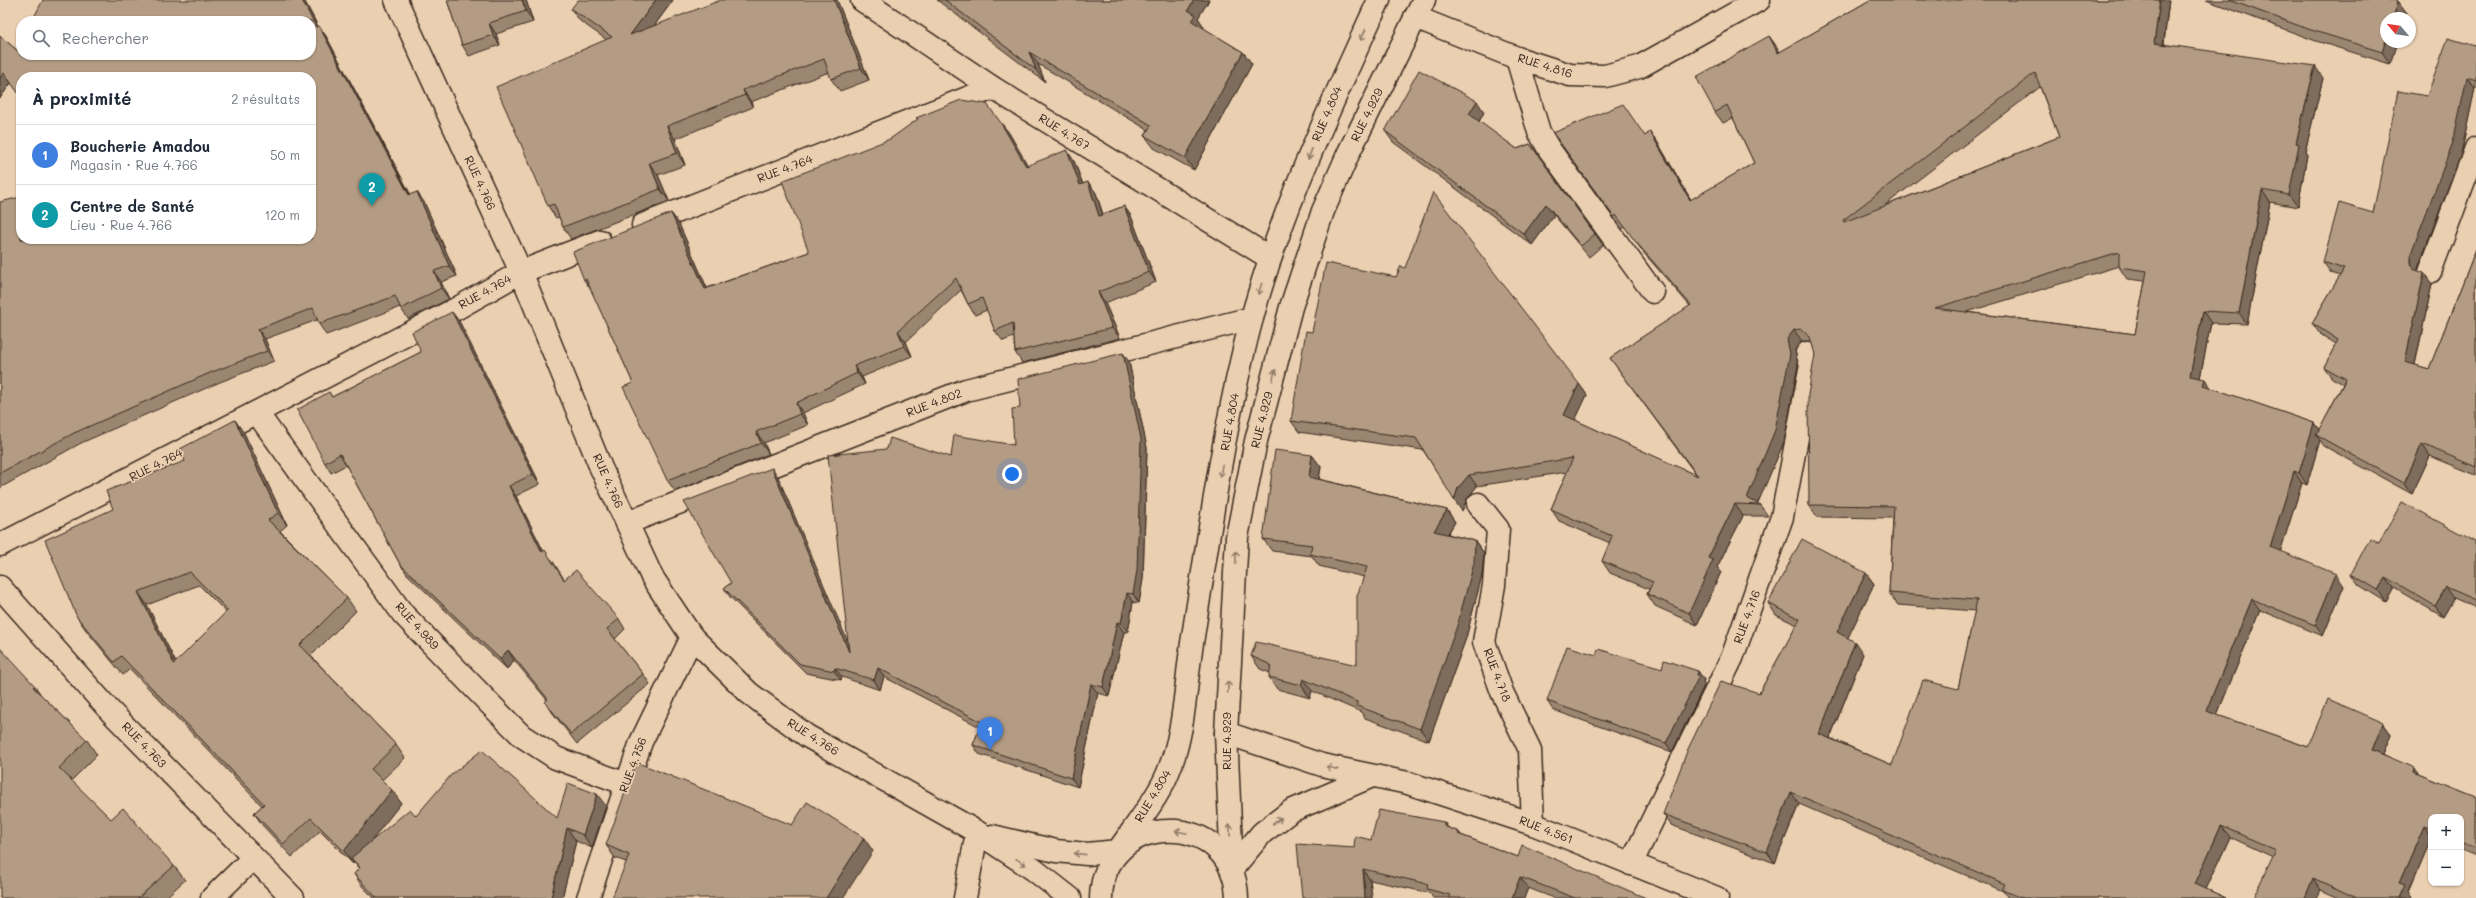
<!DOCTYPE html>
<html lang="fr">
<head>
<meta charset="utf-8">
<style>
	:root { --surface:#fff; --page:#f2f2f3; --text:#1f2937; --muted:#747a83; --line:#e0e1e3; --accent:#3b2a1e }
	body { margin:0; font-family:Mali,sans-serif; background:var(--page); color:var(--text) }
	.controls { position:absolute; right:12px; bottom:12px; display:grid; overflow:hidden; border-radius:8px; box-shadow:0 1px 3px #0004 }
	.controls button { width:36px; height:36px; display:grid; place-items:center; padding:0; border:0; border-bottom:1px solid var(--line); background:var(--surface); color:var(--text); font:20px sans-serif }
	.compass { position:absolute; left:2380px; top:12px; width:36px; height:36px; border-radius:50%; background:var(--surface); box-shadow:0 1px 3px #0004; rotate:299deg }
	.you { position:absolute; left:1012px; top:474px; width:14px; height:14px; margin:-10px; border:3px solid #fff; border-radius:50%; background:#1a73e8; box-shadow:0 0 0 6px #1a73e833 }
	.badge { display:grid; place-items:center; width:26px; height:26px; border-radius:50%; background:var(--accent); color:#fff; font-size:13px; font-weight:700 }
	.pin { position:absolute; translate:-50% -33px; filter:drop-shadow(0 1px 2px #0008) }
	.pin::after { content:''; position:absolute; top:21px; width:14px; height:12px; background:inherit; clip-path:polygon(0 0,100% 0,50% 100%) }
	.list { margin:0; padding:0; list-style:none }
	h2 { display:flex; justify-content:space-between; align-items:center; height:52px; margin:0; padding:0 16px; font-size:17px }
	h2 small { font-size:13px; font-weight:400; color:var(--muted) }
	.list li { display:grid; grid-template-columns:26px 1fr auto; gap:12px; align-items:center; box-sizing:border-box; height:60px; padding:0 16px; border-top:1px solid var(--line) }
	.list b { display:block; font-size:15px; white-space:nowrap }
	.list p { margin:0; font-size:13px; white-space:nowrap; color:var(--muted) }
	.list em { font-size:13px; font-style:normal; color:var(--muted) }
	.icon { flex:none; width:22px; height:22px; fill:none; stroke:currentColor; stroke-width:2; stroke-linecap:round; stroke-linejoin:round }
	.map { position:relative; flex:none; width:2476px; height:898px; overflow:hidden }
	.search { position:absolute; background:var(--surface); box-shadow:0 1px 3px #0004; left:16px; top:16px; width:300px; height:44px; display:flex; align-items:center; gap:10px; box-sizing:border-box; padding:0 14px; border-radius:16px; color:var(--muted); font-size:15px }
	.panel { position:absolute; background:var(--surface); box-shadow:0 1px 3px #0004; left:16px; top:72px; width:300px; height:172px; border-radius:16px }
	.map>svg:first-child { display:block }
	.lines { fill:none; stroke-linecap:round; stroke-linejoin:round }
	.minor-casing { stroke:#3b2a1e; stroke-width:25 }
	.major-casing { stroke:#3b2a1e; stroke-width:25 }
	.minor { stroke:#eacfb1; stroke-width:22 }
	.major { stroke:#eacfb1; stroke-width:22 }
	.wall { fill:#9b8672; stroke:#3b2a1e; fill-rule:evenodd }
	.shaded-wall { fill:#7e6d5c; stroke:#3b2a1e }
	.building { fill:#b49c84; stroke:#3b2a1e; fill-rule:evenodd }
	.oneway { stroke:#927c68 }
	.labels { text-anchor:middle; stroke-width:3.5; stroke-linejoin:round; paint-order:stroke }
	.street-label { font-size:12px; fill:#3b2a1e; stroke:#eacfb1 }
</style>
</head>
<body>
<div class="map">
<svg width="2476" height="898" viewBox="0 0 2476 898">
	<rect width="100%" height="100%" fill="#eacfb1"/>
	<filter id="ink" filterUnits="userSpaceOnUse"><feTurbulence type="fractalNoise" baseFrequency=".025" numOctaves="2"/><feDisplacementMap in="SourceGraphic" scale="8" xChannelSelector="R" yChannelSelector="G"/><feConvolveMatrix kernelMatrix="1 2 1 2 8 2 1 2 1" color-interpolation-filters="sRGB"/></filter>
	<g filter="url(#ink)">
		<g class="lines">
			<g class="minor-casing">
				<g id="minor">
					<path d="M 396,0 L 521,272 L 601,468 L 627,523 L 652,577 L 692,637 L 749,693 L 807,736 L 977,832 L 1033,869 L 1070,898"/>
					<path d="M 862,0 L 993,88 L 1270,258"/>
					<path d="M 1415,17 L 1517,58 L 1570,75 L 1605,76 L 1639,67 L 1759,0"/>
					<path d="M 1517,58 L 1539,132 L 1549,149 L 1653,292"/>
					<path d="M 643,225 L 993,88"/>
					<path d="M 2430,272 L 2476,148"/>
					<path d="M 257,413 L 403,614 L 491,705 L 522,736 L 556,758 L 626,784"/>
					<path d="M 1478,504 L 1498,529 L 1494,585 L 1484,642 L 1502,692 L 1530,750 L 1533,824"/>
					<path d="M 627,523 L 966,390 L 1252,318"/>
					<path d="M 0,545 L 454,310 L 521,272 L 600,241"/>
					<path d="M 0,587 L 111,712 L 293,898"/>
					<path d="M 992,836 L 1056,851 L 1087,854 L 1118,851"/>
					<path d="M 1631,864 L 1732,658 L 1782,517 L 1811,364 L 1807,353"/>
					<path d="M 212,898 L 253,858"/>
					<path d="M 588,898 L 641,742 L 692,637"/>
					<path d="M 965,898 L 977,832"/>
				</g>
			</g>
			<g class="major-casing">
				<g id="major">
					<path d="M 1226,733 L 1322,765 L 1408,783 L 1533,824 L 1717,898"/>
					<path d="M 1118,851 C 1133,829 1157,799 1167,775 C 1185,733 1185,687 1192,643 C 1207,548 1220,452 1242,358 C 1270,233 1326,116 1379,0"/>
					<path d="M 1232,869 L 1226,733 L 1237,537 L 1256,441 L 1291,307 L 1323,211 L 1349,152 L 1424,0"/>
					<path d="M 1232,869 L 1262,833 L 1291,811 L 1370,777"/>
					<path d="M 1101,898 C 1103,809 1235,808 1237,898"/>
				</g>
			</g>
			<use href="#minor" class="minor"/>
			<use href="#major" class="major"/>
		</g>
		<g class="wall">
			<path d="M 304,0 L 318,26 L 326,36 L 411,195 L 424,202 L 457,276 L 441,282 L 449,299 L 408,319 L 400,307 L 326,335 L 319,324 L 317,320 L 265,339 L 274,361 L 220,382 L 81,443 L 0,488 L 0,202 L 21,239 L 311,77 L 11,83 L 0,98 L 0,36 L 18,51 Z"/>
			<path d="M 447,0 L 526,0 L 533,22 L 496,34 L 500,45 L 469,56 L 462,45 Z"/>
			<path d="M 673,0 L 654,26 L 837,0 L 869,80 L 840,91 L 831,79 L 829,72 L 751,102 L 753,107 L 675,139 L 685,165 L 658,175 L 669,201 L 571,239 L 563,227 L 559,217 L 556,218 L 548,206 L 607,40 L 580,21 L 571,9 Z"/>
			<path d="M 937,0 L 1209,0 L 1198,18 L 1204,27 L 1203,28 L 1243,52 L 1252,64 L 1194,170 L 1154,148 L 1145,136 L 1148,130 L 1038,64 L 1045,82 Z"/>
			<path d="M 1870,0 L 2169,0 L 2164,44 L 2323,78 L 2305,152 L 2307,155 L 2298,207 L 2270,202 L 2247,324 L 2211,323 L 2200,378 L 2211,388 L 2314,423 L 2319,430 L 2343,384 L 2332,378 L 2324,367 L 2336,344 L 2320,334 L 2312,323 L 2340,276 L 2331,273 L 2323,262 L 2373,213 L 2427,96 L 2476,46 L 2476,89 L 2475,88 L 2461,154 L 2418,268 L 2418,271 L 2432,284 L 2415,365 L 2429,369 L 2476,249 L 2476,475 L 2430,456 L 2412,494 L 2324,446 L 2320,440 L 2307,485 L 2302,483 L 2280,552 L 2344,586 L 2323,636 L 2260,610 L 2217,715 L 2308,747 L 2383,723 L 2391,734 L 2383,754 L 2419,774 L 2476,797 L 2476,856 L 2461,850 L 2461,817 L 2431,817 L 2431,839 L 2409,891 L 2413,897 L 2412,898 L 2339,898 L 2321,890 L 2273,857 L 2230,837 L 2206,889 L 2226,898 L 2008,898 L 2003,891 L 1799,804 L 1775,863 L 1671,825 L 1663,814 L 1759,693 L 1797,625 L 1776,615 L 1768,603 L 1866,573 L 1874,584 L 1847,638 L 1863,654 L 1830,738 L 1892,765 L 1958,689 L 1975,611 L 1898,605 L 1889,593 L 1893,518 L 1817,517 L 1809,505 L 1815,354 L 1812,343 L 1810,341 L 1802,341 L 1795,350 L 1798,365 L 1784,442 L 1757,503 L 1760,505 L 1768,516 L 1743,516 L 1717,567 L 1721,572 L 1697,625 L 1655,606 L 1647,594 L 1649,589 L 1610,573 L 1602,561 L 1610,543 L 1559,521 L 1551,509 L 1567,472 L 1477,486 L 1467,499 L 1462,511 L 1423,450 L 1299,432 L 1291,421 L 1579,384 L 1587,395 L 1575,420 L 1697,476 L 1610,358 L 1690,306 L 1643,252 L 1625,227 L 1622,229 L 1561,145 L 1645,136 L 1650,132 L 1658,143 L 1691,200 L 1754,163 L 1733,118 L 1723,123 L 1715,112 L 1769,36 L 1780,52 ZM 2040,87 L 2059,137 L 1884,206 ZM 2119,266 L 2119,267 L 2127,279 L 2145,281 L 2135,334 L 1967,312 Z"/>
			<path d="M 2206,0 L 2396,0 L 2398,1 L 2406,12 L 2390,64 L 2316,41 Z"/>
			<path d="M 1484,112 L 1479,122 L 1517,149 L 1530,144 L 1603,245 L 1589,257 L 1554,215 L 1532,245 L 1393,142 L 1385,131 Z"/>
			<path d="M 1001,123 L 1009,133 L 1027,165 L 1074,161 L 1083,184 L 1088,182 L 1096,193 L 1103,214 L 1124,206 L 1131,216 L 1156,282 L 1105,303 L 1120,338 L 1022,363 L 1015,352 L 1014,337 L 1003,341 L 995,331 L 987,310 L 975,315 L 968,304 L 961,290 L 906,342 L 912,356 L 862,377 L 865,384 L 803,413 L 808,425 L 764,443 L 769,454 L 675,491 L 667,480 L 633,383 L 592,291 L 584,280 L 671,213 L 679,224 L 707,288 L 809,252 Z"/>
			<path d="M 459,321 L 540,484 L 516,496 L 543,551 L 552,560 L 564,579 L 619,619 L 625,629 L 615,639 L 643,674 L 650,684 L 577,744 L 552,712 L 545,702 L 547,700 L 514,660 L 507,669 L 407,574 L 400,564 L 346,465 L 331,473 L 325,463 L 329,392 L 332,397 L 421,352 Z"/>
			<path d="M 1129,362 L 1147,448 L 1143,579 L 1139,603 L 1133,602 L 1128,632 L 1124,632 L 1109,696 L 1098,693 L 1078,787 L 979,754 L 973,745 L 980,727 L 884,677 L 880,690 L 842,677 L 841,680 L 806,673 L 730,597 L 724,588 L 731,583 L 772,468 L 778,477 L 848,644 L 951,457 L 1014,445 L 1020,408 Z"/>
			<path d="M 244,433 L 287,525 L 280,531 L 347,598 L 356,611 L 311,656 L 396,745 L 405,758 L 382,780 L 401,803 L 371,840 L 416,816 L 557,818 L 606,806 L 592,848 L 576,841 L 562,898 L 374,898 L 362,886 L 354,874 L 359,869 L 354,862 L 353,864 L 320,831 L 292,857 L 263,826 L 254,813 L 262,806 L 130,669 L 123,675 L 86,630 L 77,617 L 113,509 L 185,461 ZM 199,585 L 226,612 L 176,663 L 147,605 Z"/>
			<path d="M 1312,455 L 1321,467 L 1319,479 L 1447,510 L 1455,522 L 1448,534 L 1475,541 L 1484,553 L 1482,575 L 1466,638 L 1429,741 L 1365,718 L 1361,712 L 1312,691 L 1310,698 L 1277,689 L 1269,677 L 1270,673 L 1260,669 L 1251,656 L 1357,665 L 1364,577 L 1319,566 L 1312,556 L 1272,551 L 1263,539 Z"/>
			<path d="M 2476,542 L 2476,608 L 2454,598 L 2443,617 L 2394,588 L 2386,602 L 2359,585 L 2351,574 L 2379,543 Z"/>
			<path d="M 1596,655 L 1662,668 L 1698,671 L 1704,680 L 1703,682 L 1705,684 L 1672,752 L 1553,710 L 1547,701 Z"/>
			<path d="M 42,696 L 87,740 L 97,755 L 71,781 L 111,819 L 174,866 L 185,880 L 165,898 L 0,898 Z"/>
			<path d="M 1444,822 L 1448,828 L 1459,832 L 1461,835 L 1518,857 L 1646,898 L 1554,898 L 1528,888 L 1524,898 L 1433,898 L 1430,893 L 1370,880 L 1372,898 L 1354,848 L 1371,840 Z"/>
			<path d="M 792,825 L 873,851 L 626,862 L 615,858 L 606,845 Z"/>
		</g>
		<g class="shaded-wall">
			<path d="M 302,0 L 304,0 L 323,37 L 316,27 Z"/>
			<path d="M 522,0 L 526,0 L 533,22 L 526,11 Z"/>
			<path d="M 656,0 L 673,0 L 639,47 L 630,35 Z"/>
			<path d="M 834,0 L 837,0 L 869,80 L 861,68 Z"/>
			<path d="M 1194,0 L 1209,0 L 1198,18 L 1204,27 L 1200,33 L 1192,21 L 1188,10 Z"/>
			<path d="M 2160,0 L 2169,0 L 2162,54 L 2154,43 Z"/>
			<path d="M 2398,1 L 2406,12 L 2404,18 L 2393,18 Z"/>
			<path d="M 489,23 L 496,34 L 500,45 L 493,35 Z"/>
			<path d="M 319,26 L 326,36 L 416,206 L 409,195 Z"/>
			<path d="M 1769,36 L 1777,47 L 1786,65 L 1778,53 Z"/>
			<path d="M 2386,40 L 2386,42 L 2397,42 L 2390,64 L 2382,52 Z"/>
			<path d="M 1029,52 L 1038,64 L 1045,82 L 1036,70 Z"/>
			<path d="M 1243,52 L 1252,64 L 1194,170 L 1185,158 Z"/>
			<path d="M 2315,66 L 2323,78 L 2305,152 L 2307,155 L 2298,207 L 2289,195 L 2296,143 Z"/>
			<path d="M 4,73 L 11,83 L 0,98 L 0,78 Z"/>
			<path d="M 2467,77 L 2475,88 L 2461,154 L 2418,268 L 2418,274 L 2413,269 L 2410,263 L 2410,256 Z"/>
			<path d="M 743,90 L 751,102 L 753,107 L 745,95 Z"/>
			<path d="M 1477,101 L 1484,112 L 1477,125 L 1469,114 Z"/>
			<path d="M 1001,123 L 1009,133 L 1034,176 L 1026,166 Z"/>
			<path d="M 667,126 L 675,139 L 685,165 L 677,153 Z"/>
			<path d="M 1650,132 L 1658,143 L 1698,212 L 1690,200 Z"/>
			<path d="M 1067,150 L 1074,161 L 1087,196 L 1080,185 Z"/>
			<path d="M 649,163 L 658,175 L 669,201 L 660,189 Z"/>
			<path d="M 1088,182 L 1096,193 L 1106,226 L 1099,216 Z"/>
			<path d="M 2262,190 L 2270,202 L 2247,324 L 2239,313 Z"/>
			<path d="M 417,192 L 424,202 L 457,276 L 449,266 Z"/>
			<path d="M 1546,204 L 1554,215 L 1532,245 L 1524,234 Z"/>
			<path d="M 1124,206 L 1131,216 L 1156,282 L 1149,272 Z"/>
			<path d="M 671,213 L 679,224 L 712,300 L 705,289 Z"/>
			<path d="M 434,271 L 441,282 L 449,299 L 441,288 Z"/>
			<path d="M 2424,273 L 2432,284 L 2413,373 L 2405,362 Z"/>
			<path d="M 1098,292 L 1105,303 L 1120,338 L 1112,328 Z"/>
			<path d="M 2203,311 L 2211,323 L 2198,388 L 2190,376 Z"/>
			<path d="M 452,312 L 459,321 L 540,484 L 533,474 Z"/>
			<path d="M 258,329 L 265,339 L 274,361 L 267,351 Z"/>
			<path d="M 1794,330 L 1802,341 L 1795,350 L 1798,365 L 1784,442 L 1757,505 L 1747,498 L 1787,339 Z"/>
			<path d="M 898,331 L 906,342 L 912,356 L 904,346 Z"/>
			<path d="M 1123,353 L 1129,362 L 1147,448 L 1143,579 L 1139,603 L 1133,594 Z"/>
			<path d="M 854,366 L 862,377 L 865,384 L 857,373 Z"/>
			<path d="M 2205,379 L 2213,391 L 2203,385 Z"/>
			<path d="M 1579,384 L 1587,395 L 1572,427 L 1564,415 Z"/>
			<path d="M 796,403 L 803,413 L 808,425 L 800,414 Z"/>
			<path d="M 235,420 L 244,433 L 287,525 L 278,513 Z"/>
			<path d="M 2314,423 L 2322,434 L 2316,435 L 2320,440 L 2307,485 L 2299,473 Z"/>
			<path d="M 756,432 L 764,443 L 769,454 L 761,443 Z"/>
			<path d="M 2422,444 L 2430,456 L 2412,494 L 2404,483 Z"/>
			<path d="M 1312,455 L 1321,467 L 1317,489 L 1309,477 Z"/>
			<path d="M 772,468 L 778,477 L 856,661 L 849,652 Z"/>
			<path d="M 2294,471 L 2302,483 L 2278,559 L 2270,547 Z"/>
			<path d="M 1469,475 L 1477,486 L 1467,499 L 1462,511 L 1454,500 L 1458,488 Z"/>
			<path d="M 509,486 L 516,496 L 549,562 L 542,552 Z"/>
			<path d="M 1735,504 L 1743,516 L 1717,567 L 1721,572 L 1697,625 L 1689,613 L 1708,558 Z"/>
			<path d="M 1447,510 L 1455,522 L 1442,543 L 1434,531 Z"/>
			<path d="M 1475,541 L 1484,553 L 1482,575 L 1466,638 L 1429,741 L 1420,729 Z"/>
			<path d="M 1866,573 L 1874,584 L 1845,644 L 1837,632 Z"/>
			<path d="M 2336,574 L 2344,586 L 2323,636 L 2315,625 Z"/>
			<path d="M 2386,577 L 2394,588 L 2386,602 L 2378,590 Z"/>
			<path d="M 2446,587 L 2454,598 L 2443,617 L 2435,606 Z"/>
			<path d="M 138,592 L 147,605 L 183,677 L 174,664 Z"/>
			<path d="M 1127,593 L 1133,602 L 1128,632 L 1121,623 Z"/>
			<path d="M 2252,599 L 2260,610 L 2214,722 L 2206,711 Z"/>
			<path d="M 1117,622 L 1124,632 L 1109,696 L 1103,687 Z"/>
			<path d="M 1855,642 L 1863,654 L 1827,745 L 1819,734 Z"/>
			<path d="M 508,650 L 514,660 L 507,669 L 500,659 Z"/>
			<path d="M 835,668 L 842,677 L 841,680 L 834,671 Z"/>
			<path d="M 878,668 L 884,677 L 880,690 L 874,680 Z"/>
			<path d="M 1698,671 L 1704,680 L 1703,682 L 1705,684 L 1672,752 L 1666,743 L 1697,675 Z"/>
			<path d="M 1303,679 L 1312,691 L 1310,698 L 1301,685 Z"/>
			<path d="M 1091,684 L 1098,693 L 1078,787 L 1071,778 Z"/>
			<path d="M 35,686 L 45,701 L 33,687 Z"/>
			<path d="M 2383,723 L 2391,734 L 2380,761 L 2372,750 Z"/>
			<path d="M 2415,768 L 2423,780 L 2414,772 Z"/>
			<path d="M 392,790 L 401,803 L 355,862 L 351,858 L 354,862 L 353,864 L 344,851 Z"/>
			<path d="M 1791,792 L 1799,804 L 1775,863 L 1767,852 Z"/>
			<path d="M 597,794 L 606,806 L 592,848 L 583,835 Z"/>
			<path d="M 1444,822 L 1452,833 L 1444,826 Z"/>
			<path d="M 2221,826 L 2230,837 L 2203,896 L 2195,884 Z"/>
			<path d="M 2424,826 L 2431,837 L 2431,839 L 2409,891 L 2413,897 L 2412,898 L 2399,898 L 2399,883 Z"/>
			<path d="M 567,828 L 576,841 L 562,898 L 551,898 Z"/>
			<path d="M 864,838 L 873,851 L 843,898 L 826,898 Z"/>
			<path d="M 1363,869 L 1370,880 L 1372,898 L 1365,898 Z"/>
			<path d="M 1520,877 L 1528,888 L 1524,898 L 1512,898 Z"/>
			<path d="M 2313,878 L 2321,890 L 2317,898 L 2305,898 Z"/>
		</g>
		<g class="building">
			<path d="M 43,0 L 302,0 L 316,27 L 319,26 L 409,195 L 417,192 L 449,266 L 434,271 L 441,288 L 401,309 L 395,296 L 319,324 L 313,308 L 258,329 L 267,351 L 212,372 L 74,433 L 0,473 L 0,202 L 21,197 L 21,239 L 311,239 L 311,77 L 21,77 L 21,97 L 4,73 L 0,78 L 0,36 L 18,51 L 21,44 L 21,55 L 311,55 L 311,21 L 32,21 Z"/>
			<path d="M 447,0 L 522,0 L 526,11 L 489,23 L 493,35 L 462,45 Z"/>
			<path d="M 578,0 L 656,0 L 630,35 L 721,0 L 834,0 L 861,68 L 831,79 L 824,59 L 743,90 L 745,95 L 667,126 L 677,153 L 649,163 L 660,189 L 563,227 L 554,204 L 548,206 L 496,87 L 612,37 L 571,9 Z"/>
			<path d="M 945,0 L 1194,0 L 1188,10 L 1196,15 L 1192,21 L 1243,52 L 1185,158 L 1145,136 L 1151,125 L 1029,52 L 1036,70 Z"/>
			<path d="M 1870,0 L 2160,0 L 2154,43 L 2315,66 L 2296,143 L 2299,144 L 2289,195 L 2262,190 L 2239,313 L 2203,311 L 2190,376 L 2205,379 L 2203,385 L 2314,423 L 2299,473 L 2294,471 L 2270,547 L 2336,574 L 2315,625 L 2252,599 L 2206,711 L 2308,747 L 2328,699 L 2383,723 L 2372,750 L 2415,768 L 2414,772 L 2476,797 L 2476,848 L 2461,842 L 2461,817 L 2431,817 L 2431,829 L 2424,826 L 2399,883 L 2405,885 L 2399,898 L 2357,898 L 2313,878 L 2305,898 L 2253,898 L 2276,850 L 2221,826 L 2195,884 L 2226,898 L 2023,898 L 2002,890 L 2005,884 L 1791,792 L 1767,852 L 1663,814 L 1688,749 L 1721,681 L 1759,693 L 1800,619 L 1768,603 L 1802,539 L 1866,573 L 1837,632 L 1855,642 L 1819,734 L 1892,765 L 1923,680 L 1958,689 L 1977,600 L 1889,593 L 1894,506 L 1809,505 L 1808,395 L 1815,354 L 1810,337 L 1801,329 L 1794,330 L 1787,339 L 1790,354 L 1775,430 L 1747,498 L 1760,505 L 1735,504 L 1708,558 L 1713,560 L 1689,613 L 1647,594 L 1653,582 L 1602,561 L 1612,536 L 1551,509 L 1573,458 L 1469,475 L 1458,488 L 1454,500 L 1416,438 L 1291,421 L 1306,331 L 1312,332 L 1326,263 L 1396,277 L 1401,266 L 1405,268 L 1433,192 L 1579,384 L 1564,415 L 1698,476 L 1610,358 L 1691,305 L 1635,241 L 1616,215 L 1614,217 L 1553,133 L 1623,104 L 1645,136 L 1650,132 L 1690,200 L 1754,163 L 1727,105 L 1715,112 L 1696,77 L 1769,36 L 1778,53 ZM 2035,73 L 2059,137 L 1844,222 L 1843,220 ZM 2119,252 L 2119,267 L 2147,271 L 2135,334 L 1935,308 Z"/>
			<path d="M 2229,0 L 2396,0 L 2398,1 L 2393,18 L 2386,18 L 2386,40 L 2382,52 L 2308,29 Z"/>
			<path d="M 2448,38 L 2476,46 L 2476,80 L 2467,77 L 2453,142 L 2410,256 L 2410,263 L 2413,269 L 2424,273 L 2405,362 L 2429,369 L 2476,249 L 2476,467 L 2422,444 L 2404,483 L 2316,435 L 2346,379 L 2324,367 L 2338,340 L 2312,323 L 2344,269 L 2323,262 L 2339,203 L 2373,213 L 2398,91 L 2427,96 Z"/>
			<path d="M 1419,70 L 1477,101 L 1469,114 L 1517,149 L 1530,144 L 1595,234 L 1581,246 L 1546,204 L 1524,234 L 1385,131 Z"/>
			<path d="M 961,100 L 987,104 L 1001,123 L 1026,166 L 1067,150 L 1080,185 L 1088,182 L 1099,216 L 1124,206 L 1149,272 L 1098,292 L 1112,328 L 1015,352 L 1013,323 L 995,331 L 982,298 L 968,304 L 956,278 L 898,331 L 904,346 L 854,366 L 857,373 L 796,403 L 800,414 L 756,432 L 761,443 L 667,480 L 623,387 L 633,383 L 586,279 L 584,280 L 573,252 L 671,213 L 705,289 L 809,252 L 782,181 L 890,139 L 918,119 L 916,118 Z"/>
			<path d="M 452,312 L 533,474 L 509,486 L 542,552 L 545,550 L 564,580 L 576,570 L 619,619 L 607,629 L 643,674 L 571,734 L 545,702 L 548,699 L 508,650 L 500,659 L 400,564 L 340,454 L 325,463 L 297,410 L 329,392 L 332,397 L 421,352 L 412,332 Z"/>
			<path d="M 1123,353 L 1141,439 L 1137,570 L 1133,594 L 1127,593 L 1121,623 L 1117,622 L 1103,687 L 1091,684 L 1071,778 L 973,745 L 982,722 L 878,668 L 874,680 L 835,668 L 834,671 L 800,664 L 724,588 L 731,583 L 684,502 L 772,468 L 849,652 L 828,455 L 887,449 L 890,438 L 951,457 L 954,435 L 1014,445 L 1012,409 L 1020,408 L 1018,379 Z"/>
			<path d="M 235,420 L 278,513 L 268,520 L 347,598 L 300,645 L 396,745 L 371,769 L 392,790 L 344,851 L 311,818 L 283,844 L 254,813 L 264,804 L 121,656 L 114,662 L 77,617 L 45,540 L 113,509 L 106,491 L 185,461 L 180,449 ZM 190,572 L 228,610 L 174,664 L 138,592 Z"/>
			<path d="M 1275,450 L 1312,455 L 1309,477 L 1447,510 L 1434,531 L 1475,541 L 1474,563 L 1457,626 L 1420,729 L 1357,706 L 1357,702 L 1303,679 L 1301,685 L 1269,677 L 1271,665 L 1251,656 L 1256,642 L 1357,665 L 1357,596 L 1367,567 L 1310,554 L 1312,545 L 1263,539 Z"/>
			<path d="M 2402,502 L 2476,542 L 2476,600 L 2446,587 L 2435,606 L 2386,577 L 2378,590 L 2351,574 L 2370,538 L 2379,543 Z"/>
			<path d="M 1567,646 L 1596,655 L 1598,649 L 1662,668 L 1664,660 L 1698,671 L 1697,675 L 1699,676 L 1666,743 L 1547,701 Z"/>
			<path d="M 0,648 L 35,686 L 33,687 L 87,740 L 59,768 L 111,819 L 123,808 L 174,866 L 138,898 L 0,898 Z"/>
			<path d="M 482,750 L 557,818 L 568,783 L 597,794 L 583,835 L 567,828 L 551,898 L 377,898 L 354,874 L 360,867 L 351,858 L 410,809 L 416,816 L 452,774 Z"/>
			<path d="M 636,762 L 792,825 L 807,802 L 864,838 L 826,898 L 612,898 L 629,855 L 606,845 Z"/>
			<path d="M 1379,810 L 1444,822 L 1444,826 L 1459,832 L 1458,834 L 1518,857 L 1522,845 L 1646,898 L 1575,898 L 1520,877 L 1512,898 L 1449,898 L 1450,895 L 1427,889 L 1428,884 L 1363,869 L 1365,898 L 1302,898 L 1297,844 L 1354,848 L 1355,836 L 1371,840 Z"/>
		</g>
		<defs><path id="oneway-shaft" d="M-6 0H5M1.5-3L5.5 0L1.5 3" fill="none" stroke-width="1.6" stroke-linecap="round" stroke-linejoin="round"/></defs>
		<g class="oneway">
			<use href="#oneway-shaft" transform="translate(1363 35) rotate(115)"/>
			<use href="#oneway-shaft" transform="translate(1310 154) rotate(111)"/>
			<use href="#oneway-shaft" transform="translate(1260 289) rotate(107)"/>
			<use href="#oneway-shaft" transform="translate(1274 375) rotate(-75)"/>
			<use href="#oneway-shaft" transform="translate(1221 471) rotate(100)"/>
			<use href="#oneway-shaft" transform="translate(1236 557) rotate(-87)"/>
			<use href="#oneway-shaft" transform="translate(1228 687) rotate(-87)"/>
			<use href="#oneway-shaft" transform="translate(1332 768) rotate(-166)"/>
			<use href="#oneway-shaft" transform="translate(1277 821) rotate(-37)"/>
			<use href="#oneway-shaft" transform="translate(1230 830) rotate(-92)"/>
			<use href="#oneway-shaft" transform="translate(1181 832) rotate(-168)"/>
			<use href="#oneway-shaft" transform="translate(1080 854) rotate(-174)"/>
			<use href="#oneway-shaft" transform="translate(1021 862) rotate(34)"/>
		</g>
	</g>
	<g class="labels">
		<g class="street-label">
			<text transform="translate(1545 66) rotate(17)" y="4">RUE 4.816</text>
			<text transform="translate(1327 114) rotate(-67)" y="4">RUE 4.804</text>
			<text transform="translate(1367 115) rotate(-64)" y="4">RUE 4.929</text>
			<text transform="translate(1064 132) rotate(32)" y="4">RUE 4.767</text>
			<text transform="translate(785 169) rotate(-21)" y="4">RUE 4.764</text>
			<text transform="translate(480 183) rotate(65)" y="4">RUE 4.766</text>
			<text transform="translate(485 292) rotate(-29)" y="4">RUE 4.764</text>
			<text transform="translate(934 403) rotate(-21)" y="4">RUE 4.802</text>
			<text transform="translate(1262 420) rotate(-76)" y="4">RUE 4.929</text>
			<text transform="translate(1230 422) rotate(-80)" y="4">RUE 4.804</text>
			<text transform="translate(156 465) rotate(-27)" y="4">RUE 4.764</text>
			<text transform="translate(608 481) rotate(66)" y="4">RUE 4.766</text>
			<text transform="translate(1747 617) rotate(-70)" y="4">RUE 4.716</text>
			<text transform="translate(417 626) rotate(48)" y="4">RUE 4.989</text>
			<text transform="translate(1497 675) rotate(69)" y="4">RUE 4.718</text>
			<text transform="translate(813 737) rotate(32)" y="4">RUE 4.766</text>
			<text transform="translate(1227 741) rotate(-90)" y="4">RUE 4.929</text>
			<text transform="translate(144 745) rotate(46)" y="4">RUE 4.763</text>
			<text transform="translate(633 765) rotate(-70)" y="4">RUE 4.756</text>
			<text transform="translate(1153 796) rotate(-59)" y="4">RUE 4.804</text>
			<text transform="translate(1546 830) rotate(21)" y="4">RUE 4.561</text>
		</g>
	</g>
</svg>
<div class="controls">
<button>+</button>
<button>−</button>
</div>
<svg class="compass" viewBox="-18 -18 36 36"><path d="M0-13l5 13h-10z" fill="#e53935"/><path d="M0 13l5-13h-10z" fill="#747a83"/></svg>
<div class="you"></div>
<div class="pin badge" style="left:990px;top:750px;background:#3f7fe0">1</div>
<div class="pin badge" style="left:372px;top:206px;background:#0f9aa8">2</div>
<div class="search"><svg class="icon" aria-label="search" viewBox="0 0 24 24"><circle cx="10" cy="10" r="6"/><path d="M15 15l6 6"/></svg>Rechercher</div>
<section class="panel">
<h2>À proximité<small>2 résultats</small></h2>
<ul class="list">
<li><span class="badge" style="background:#3f7fe0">1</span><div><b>Boucherie Amadou</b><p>Magasin · Rue 4.766</p></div><em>50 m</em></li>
<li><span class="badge" style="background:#0f9aa8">2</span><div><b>Centre de Santé</b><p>Lieu · Rue 4.766</p></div><em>120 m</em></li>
</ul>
</section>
</div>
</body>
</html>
